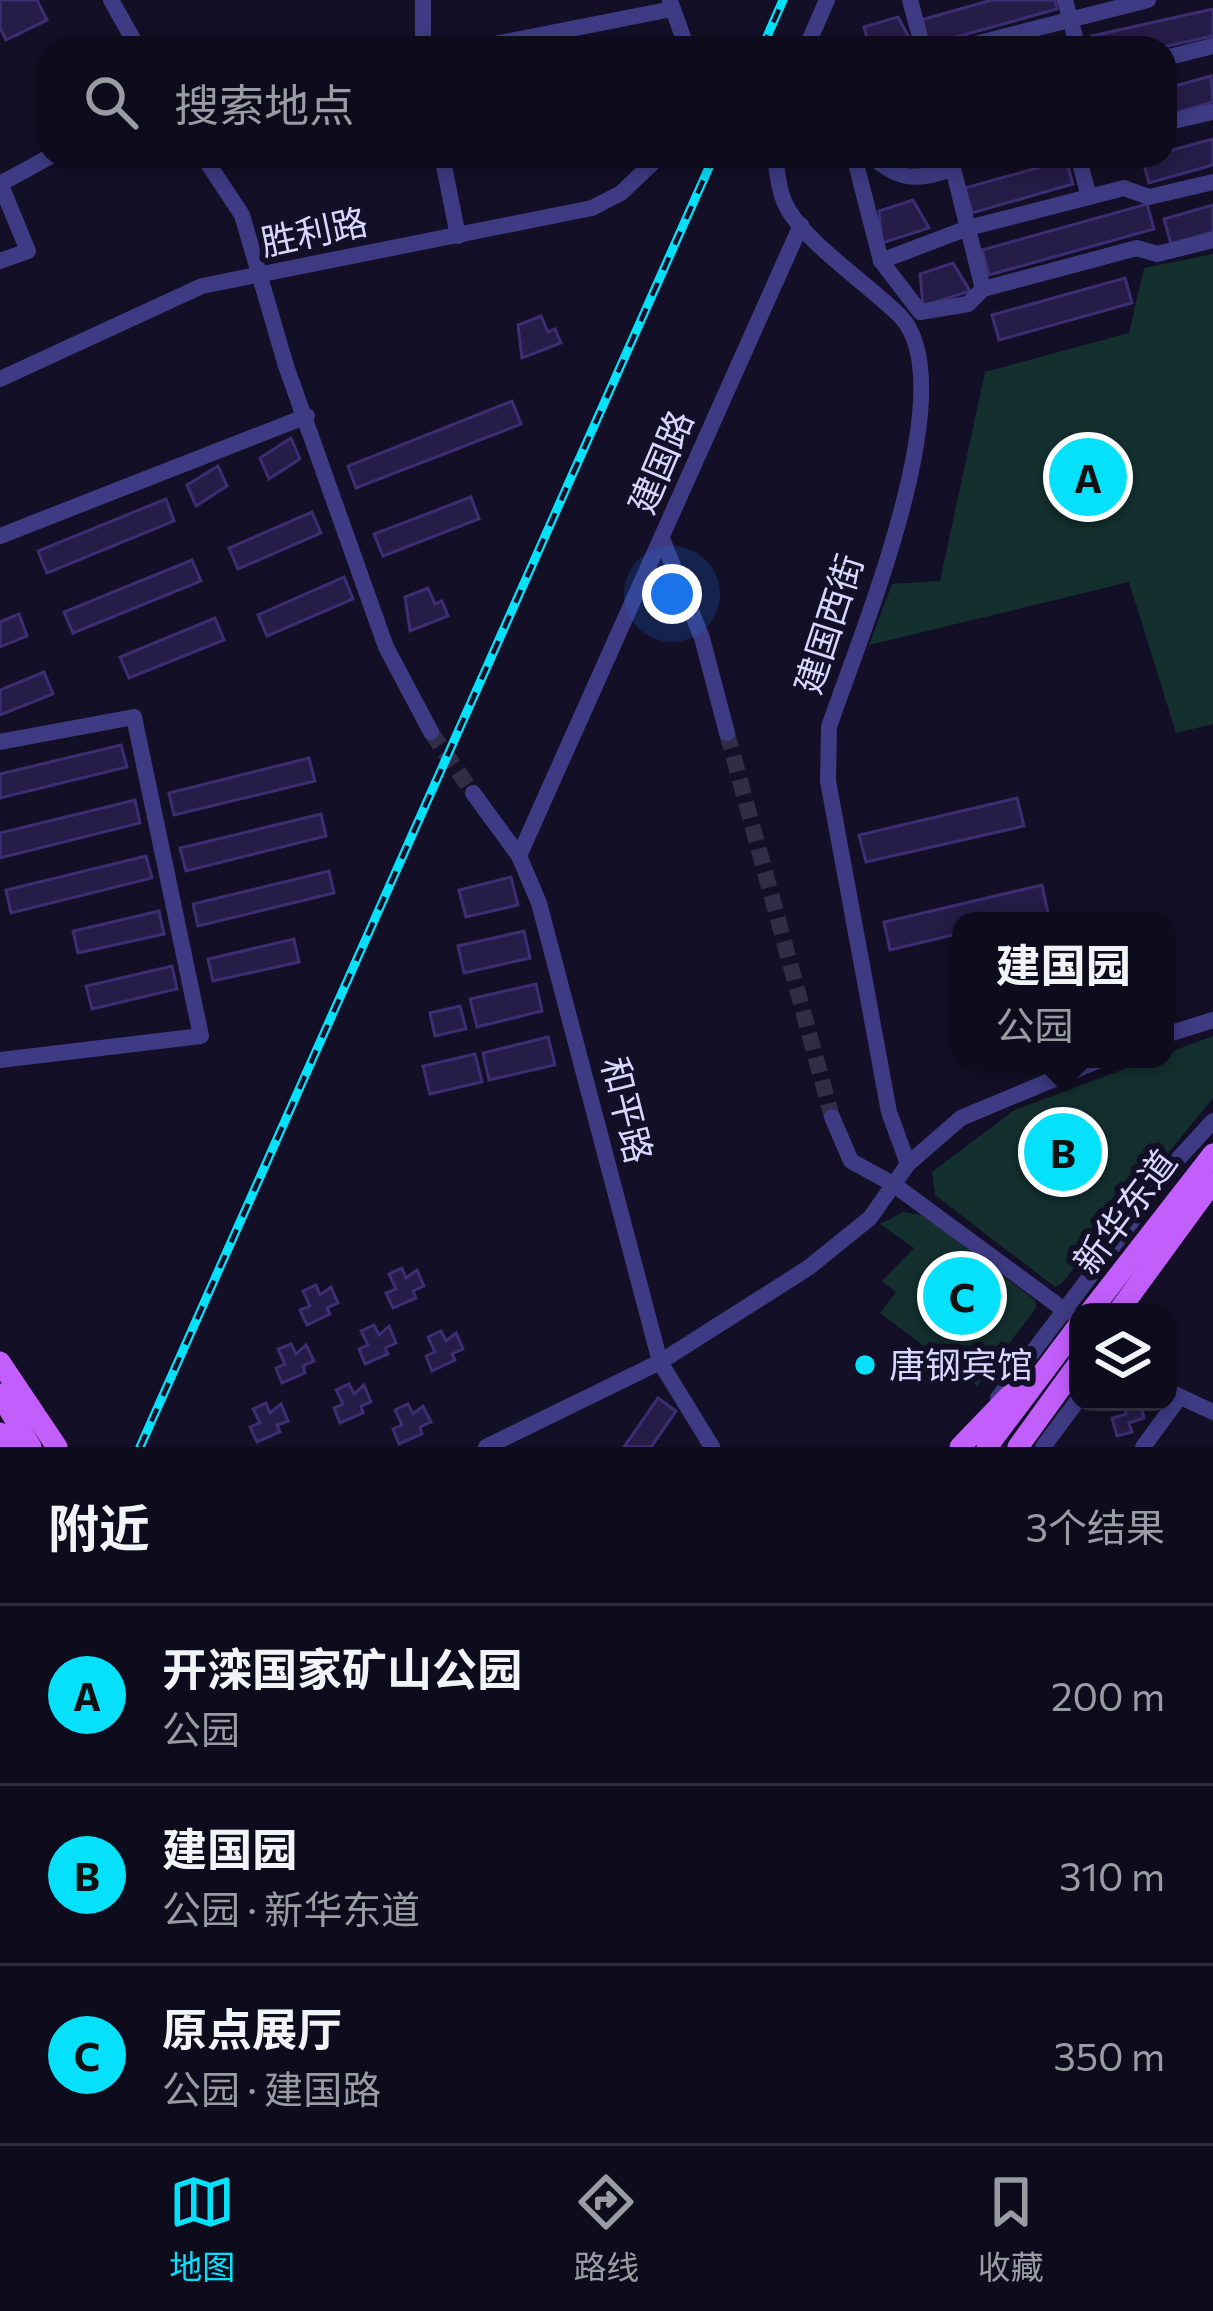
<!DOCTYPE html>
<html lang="zh">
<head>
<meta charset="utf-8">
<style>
	:root { --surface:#0e0b1c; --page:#171425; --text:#f1f3f6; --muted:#9b9ba3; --line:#2e2b3b; --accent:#05e1fb }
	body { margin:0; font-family:Commissioner,"Noto Sans SC",sans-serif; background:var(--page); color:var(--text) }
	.controls { position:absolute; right:36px; bottom:36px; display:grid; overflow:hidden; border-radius:24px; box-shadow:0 6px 18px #0003 }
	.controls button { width:108px; height:108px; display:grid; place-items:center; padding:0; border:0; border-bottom:3px solid var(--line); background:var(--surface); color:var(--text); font:60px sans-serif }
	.you { position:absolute; left:672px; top:594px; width:42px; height:42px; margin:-30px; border:9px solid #fff; border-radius:50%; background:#1a73e8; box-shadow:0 0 0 18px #1a73e833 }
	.badge { display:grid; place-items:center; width:78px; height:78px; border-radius:50%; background:var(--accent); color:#111; font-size:39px; font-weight:700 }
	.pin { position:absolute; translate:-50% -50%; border:6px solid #fff; box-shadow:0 3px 12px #0006 }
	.popup { position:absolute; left:952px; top:912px; width:222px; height:156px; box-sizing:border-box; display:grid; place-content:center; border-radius:24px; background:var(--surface); filter:drop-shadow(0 3px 9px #0005); font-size:39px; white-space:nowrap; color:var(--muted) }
	.popup b { font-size:45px; color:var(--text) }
	.popup::after { content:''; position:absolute; left:50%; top:100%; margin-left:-24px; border:24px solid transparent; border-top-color:var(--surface) }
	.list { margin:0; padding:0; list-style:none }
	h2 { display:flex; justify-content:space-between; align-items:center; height:156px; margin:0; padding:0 48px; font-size:51px }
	h2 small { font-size:39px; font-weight:400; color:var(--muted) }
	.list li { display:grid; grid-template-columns:78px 1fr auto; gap:36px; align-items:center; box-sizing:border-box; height:180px; padding:0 48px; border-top:3px solid var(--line) }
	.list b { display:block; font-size:45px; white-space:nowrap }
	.list p { margin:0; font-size:39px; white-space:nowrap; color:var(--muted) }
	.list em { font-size:39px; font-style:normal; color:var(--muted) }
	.icon { flex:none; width:66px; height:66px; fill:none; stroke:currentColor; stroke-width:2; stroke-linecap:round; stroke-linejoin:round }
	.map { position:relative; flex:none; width:1213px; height:1447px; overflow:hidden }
	.search { position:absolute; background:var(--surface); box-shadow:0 6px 18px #0003; left:36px; right:36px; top:36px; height:132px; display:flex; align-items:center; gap:30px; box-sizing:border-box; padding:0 42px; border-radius:36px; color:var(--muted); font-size:45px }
	.sheet { height:696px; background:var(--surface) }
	nav { display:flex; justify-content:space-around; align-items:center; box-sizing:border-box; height:168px; border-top:3px solid var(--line); background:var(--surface); font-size:33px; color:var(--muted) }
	nav a { display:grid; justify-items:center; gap:6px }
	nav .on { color:var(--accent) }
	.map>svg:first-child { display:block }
	.green { fill:#13302f }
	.building { fill:#251c47; stroke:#3c2e72; stroke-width:3 }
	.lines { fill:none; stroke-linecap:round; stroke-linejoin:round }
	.minor-tunnel { stroke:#312d46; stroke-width:16; stroke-dasharray:16 8; stroke-linecap:butt }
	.minor { stroke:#3e3b84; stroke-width:16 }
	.major { stroke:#c25efc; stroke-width:21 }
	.rail-casing { stroke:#05e1fb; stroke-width:9 }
	.rail { stroke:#130f26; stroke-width:4.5; stroke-dasharray:14; stroke-linecap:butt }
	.poi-dot { fill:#05e1fb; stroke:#130f26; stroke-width:4.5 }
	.labels { text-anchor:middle; stroke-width:12; stroke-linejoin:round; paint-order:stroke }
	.street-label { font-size:36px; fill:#dad5fe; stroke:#130f26 }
	.poi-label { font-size:36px; fill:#dad5fe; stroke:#130f26; text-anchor:start }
</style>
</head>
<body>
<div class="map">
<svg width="1213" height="1447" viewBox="0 0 1213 1447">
	<rect width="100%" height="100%" fill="#130f26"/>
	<g class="green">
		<path d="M 1213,254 L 1213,724 L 1176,733 L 1129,582 L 869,645 L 892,584 L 940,581 L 985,372 L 1129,333 L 1144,268 Z"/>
		<path d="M 1213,1036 L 1213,1098 L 1061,1284 L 1055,1287 L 935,1195 L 932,1172 L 1013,1111 L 1151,1059 L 1165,1059 L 1165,1054 Z"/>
		<path d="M 903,1212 L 922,1215 L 1035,1300 L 1036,1308 L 977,1386 L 880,1313 L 896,1292 L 882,1281 L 914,1248 L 880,1224 Z"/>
	</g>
	<g class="building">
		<path d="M 0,0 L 37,0 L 47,20 L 6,40 L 0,28 Z"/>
		<path d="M 992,0 L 1055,0 L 1057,9 L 924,46 L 917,21 Z"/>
		<path d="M 1213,9 L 1213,36 L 1158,48 L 1095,48 L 1092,36 Z"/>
		<path d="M 898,17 L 913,45 L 863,48 L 868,41 L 864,27 Z"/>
		<path d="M 1211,76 L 1213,102 L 1165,116 L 1165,89 Z"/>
		<path d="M 1213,139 L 1213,165 L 1149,183 L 1142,158 Z"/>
		<path d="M 893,156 L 925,156 L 895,165 Z"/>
		<path d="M 1066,160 L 1073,184 L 972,213 L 965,188 Z"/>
		<path d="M 913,200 L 929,228 L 882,243 L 879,211 Z"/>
		<path d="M 1147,204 L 1154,229 L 989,275 L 982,250 Z"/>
		<path d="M 1213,205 L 1213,232 L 1171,244 L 1164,219 Z"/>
		<path d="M 953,263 L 970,291 L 923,306 L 920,274 Z"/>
		<path d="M 1125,278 L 1132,303 L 999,340 L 992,315 Z"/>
		<path d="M 541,316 L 548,332 L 555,329 L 561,343 L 522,358 L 518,325 Z"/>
		<path d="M 512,401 L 521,424 L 356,488 L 348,466 Z"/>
		<path d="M 291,438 L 300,459 L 269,479 L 260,458 Z"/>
		<path d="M 218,466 L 227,486 L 196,506 L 187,485 Z"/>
		<path d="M 471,497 L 479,519 L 383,556 L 374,534 Z"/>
		<path d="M 166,499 L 174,521 L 47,573 L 38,551 Z"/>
		<path d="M 312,512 L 321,533 L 238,569 L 229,548 Z"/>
		<path d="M 192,560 L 201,581 L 73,633 L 64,612 Z"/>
		<path d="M 344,577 L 353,599 L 267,636 L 258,615 Z"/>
		<path d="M 428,588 L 435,604 L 442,601 L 448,616 L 410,631 L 405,597 Z"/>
		<path d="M 19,614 L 27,636 L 0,647 L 0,622 Z"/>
		<path d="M 215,618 L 224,640 L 129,678 L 120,657 Z"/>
		<path d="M 44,672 L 53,694 L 0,715 L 0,690 Z"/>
		<path d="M 121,745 L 127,767 L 0,798 L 0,774 Z"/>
		<path d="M 309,758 L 315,781 L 174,815 L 169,793 Z"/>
		<path d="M 1017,798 L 1024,826 L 866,862 L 859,835 Z"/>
		<path d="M 135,800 L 140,823 L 0,858 L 0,833 Z"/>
		<path d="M 321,814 L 326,836 L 186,871 L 180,848 Z"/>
		<path d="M 146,856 L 152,878 L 11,913 L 6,890 Z"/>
		<path d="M 329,871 L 334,893 L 198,926 L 193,904 Z"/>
		<path d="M 511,877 L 518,905 L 466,917 L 459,890 Z"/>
		<path d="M 1042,885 L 1048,913 L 1013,921 L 961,921 L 961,933 L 890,950 L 884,922 Z"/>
		<path d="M 159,911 L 164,934 L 78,953 L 73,931 Z"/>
		<path d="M 524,931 L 530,958 L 464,973 L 458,946 Z"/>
		<path d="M 294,939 L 299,962 L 213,981 L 208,959 Z"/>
		<path d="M 172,966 L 177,989 L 92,1009 L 86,986 Z"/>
		<path d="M 536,984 L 542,1011 L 477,1027 L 470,999 Z"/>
		<path d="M 460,1006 L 466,1029 L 435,1036 L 430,1013 Z"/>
		<path d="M 548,1037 L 555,1065 L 489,1080 L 483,1053 Z"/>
		<path d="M 475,1054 L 482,1082 L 430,1094 L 423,1066 Z"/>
		<path d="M 402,1268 L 406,1278 L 417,1270 L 424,1286 L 413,1291 L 416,1298 L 393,1308 L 386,1293 L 396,1289 L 389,1274 Z"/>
		<path d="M 316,1285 L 320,1295 L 331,1287 L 338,1303 L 327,1308 L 330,1314 L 307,1325 L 300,1310 L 310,1306 L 303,1291 Z"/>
		<path d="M 374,1325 L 379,1335 L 389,1326 L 396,1343 L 385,1348 L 388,1354 L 365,1364 L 359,1349 L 368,1345 L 361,1331 Z"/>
		<path d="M 441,1331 L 446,1341 L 456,1333 L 463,1349 L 452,1354 L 455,1360 L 432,1371 L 426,1356 L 435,1352 L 428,1337 Z"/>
		<path d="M 291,1344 L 296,1354 L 306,1345 L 314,1361 L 303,1366 L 305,1373 L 282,1383 L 276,1368 L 285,1364 L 278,1349 Z"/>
		<path d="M 349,1384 L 354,1394 L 364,1385 L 371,1402 L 361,1406 L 363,1413 L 340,1423 L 334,1408 L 343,1404 L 336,1390 Z"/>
		<path d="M 658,1398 L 676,1411 L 651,1447 L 624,1447 Z"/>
		<path d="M 1140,1402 L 1144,1418 L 1129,1423 L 1132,1432 L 1117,1436 L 1112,1418 L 1126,1414 L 1124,1405 Z"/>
		<path d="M 266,1403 L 270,1413 L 281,1404 L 288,1421 L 277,1425 L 280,1432 L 257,1442 L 250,1427 L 260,1423 L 253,1409 Z"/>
		<path d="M 408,1404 L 413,1414 L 423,1406 L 431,1422 L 420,1427 L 422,1434 L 399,1444 L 393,1429 L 402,1425 L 395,1410 Z"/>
	</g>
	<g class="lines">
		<g class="minor-tunnel">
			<path d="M 431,732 L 473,793"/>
			<path d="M 727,733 L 832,1117"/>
		</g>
		<g class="minor">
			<path d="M 111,0 L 138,48"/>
			<path d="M 423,0 L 423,48"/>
			<path d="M 910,0 L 923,48"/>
			<path d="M 1065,0 L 1078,48"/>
			<path d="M 670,1 L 687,48"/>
			<path d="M 474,48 L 672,9"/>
			<path d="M 806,48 L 827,0"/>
			<path d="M 959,48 L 1148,0"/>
			<path d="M 1165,58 L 1213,46"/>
			<path d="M 1165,123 L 1212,112"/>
			<path d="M 203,156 L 242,215 L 286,366 L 386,647 L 431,732"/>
			<path d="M 442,156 L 458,236"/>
			<path d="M 775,156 C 777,171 778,187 784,201 C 799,239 870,285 900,316 C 967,385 857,643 829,727 L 828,781 L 889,1112 L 908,1164"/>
			<path d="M 854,156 L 881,261 L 920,312 L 968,304 L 983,289 L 1137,248 L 1157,254 L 1213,240"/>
			<path d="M 871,156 C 901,182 916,180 953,169"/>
			<path d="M 950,156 L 983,289"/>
			<path d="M 1078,156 L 1089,197"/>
			<path d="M 0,183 L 28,251 L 0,261"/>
			<path d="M 0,184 L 51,156"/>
			<path d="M 881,261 L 968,228 L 1124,188 L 1149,197 L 1213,182"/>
			<path d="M 0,379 L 202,286 L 592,208 L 621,193 L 660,156"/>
			<path d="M 0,536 L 307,416"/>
			<path d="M 663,541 L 702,638 L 727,733"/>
			<path d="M 0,742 L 134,717 L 201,1036 L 0,1060"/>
			<path d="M 473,793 L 519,856 L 539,903 L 660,1362 L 712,1447"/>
			<path d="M 519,856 L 801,225"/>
			<path d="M 1165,1035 L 1213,1020"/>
			<path d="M 832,1117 L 851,1161 L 893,1184 L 1067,1312"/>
			<path d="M 1168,1391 L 1213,1412"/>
			<path d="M 998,1398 L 1132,1221 L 1137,1204 L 1213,1121"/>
			<path d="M 486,1447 L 660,1362 L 808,1268 L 870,1218 L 908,1164 L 961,1118 L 1102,1059"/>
			<path d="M 1043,1447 L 1078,1400"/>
			<path d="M 1143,1447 L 1179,1398"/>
		</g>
		<g class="major">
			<path d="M 1090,1312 L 1213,1154"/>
			<path d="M 1118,1312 L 1213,1182"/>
			<path d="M 0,1362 L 57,1447"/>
			<path d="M 0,1394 L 31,1447"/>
			<path d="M 0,1433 L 9,1447"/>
			<path d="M 960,1447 L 1013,1392"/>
			<path d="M 987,1447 L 1078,1326"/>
			<path d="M 1018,1447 L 1078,1364"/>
		</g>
		<g class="rail-casing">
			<g id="rail">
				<path d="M 762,48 L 783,0"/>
				<path d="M 140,1447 L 714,156"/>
			</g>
		</g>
		<use href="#rail" class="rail"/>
	</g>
	<circle class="poi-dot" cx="865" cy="1365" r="12"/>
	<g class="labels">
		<g class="street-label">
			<text transform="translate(314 232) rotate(-12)" y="13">胜利路</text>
			<text transform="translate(661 462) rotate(-67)" y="13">建国路</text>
			<text transform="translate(829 624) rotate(-72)" y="13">建国西街</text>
			<text transform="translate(627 1110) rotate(76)" y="13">和平路</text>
			<text transform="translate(1125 1212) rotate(-53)" y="13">新华东道</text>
		</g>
		<g class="poi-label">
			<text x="889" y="1378">唐钢宾馆</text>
		</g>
	</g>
</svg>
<div class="controls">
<button><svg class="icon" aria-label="layers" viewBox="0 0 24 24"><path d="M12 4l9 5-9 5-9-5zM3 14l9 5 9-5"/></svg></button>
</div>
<div class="you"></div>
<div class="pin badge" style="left:1088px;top:477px">A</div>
<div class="pin badge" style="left:1063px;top:1152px">B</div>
<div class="popup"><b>建国园</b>公园</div>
<div class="pin badge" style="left:962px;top:1296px">C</div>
<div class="search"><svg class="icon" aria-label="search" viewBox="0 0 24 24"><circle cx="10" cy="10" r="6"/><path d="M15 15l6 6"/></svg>搜索地点</div>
</div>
<section class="sheet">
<h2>附近<small>3个结果</small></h2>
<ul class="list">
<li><span class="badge">A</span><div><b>开滦国家矿山公园</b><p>公园</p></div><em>200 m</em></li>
<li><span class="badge">B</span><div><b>建国园</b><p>公园 · 新华东道</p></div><em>310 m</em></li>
<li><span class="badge">C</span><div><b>原点展厅</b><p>公园 · 建国路</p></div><em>350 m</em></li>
</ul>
</section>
<nav>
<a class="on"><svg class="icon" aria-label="map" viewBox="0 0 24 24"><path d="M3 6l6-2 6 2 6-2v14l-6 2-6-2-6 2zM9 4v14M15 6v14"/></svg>地图</a>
<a><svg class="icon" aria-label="directions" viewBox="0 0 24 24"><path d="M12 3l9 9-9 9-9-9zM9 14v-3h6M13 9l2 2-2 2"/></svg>路线</a>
<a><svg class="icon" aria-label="saved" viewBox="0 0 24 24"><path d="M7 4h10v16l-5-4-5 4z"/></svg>收藏</a>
</nav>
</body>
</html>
